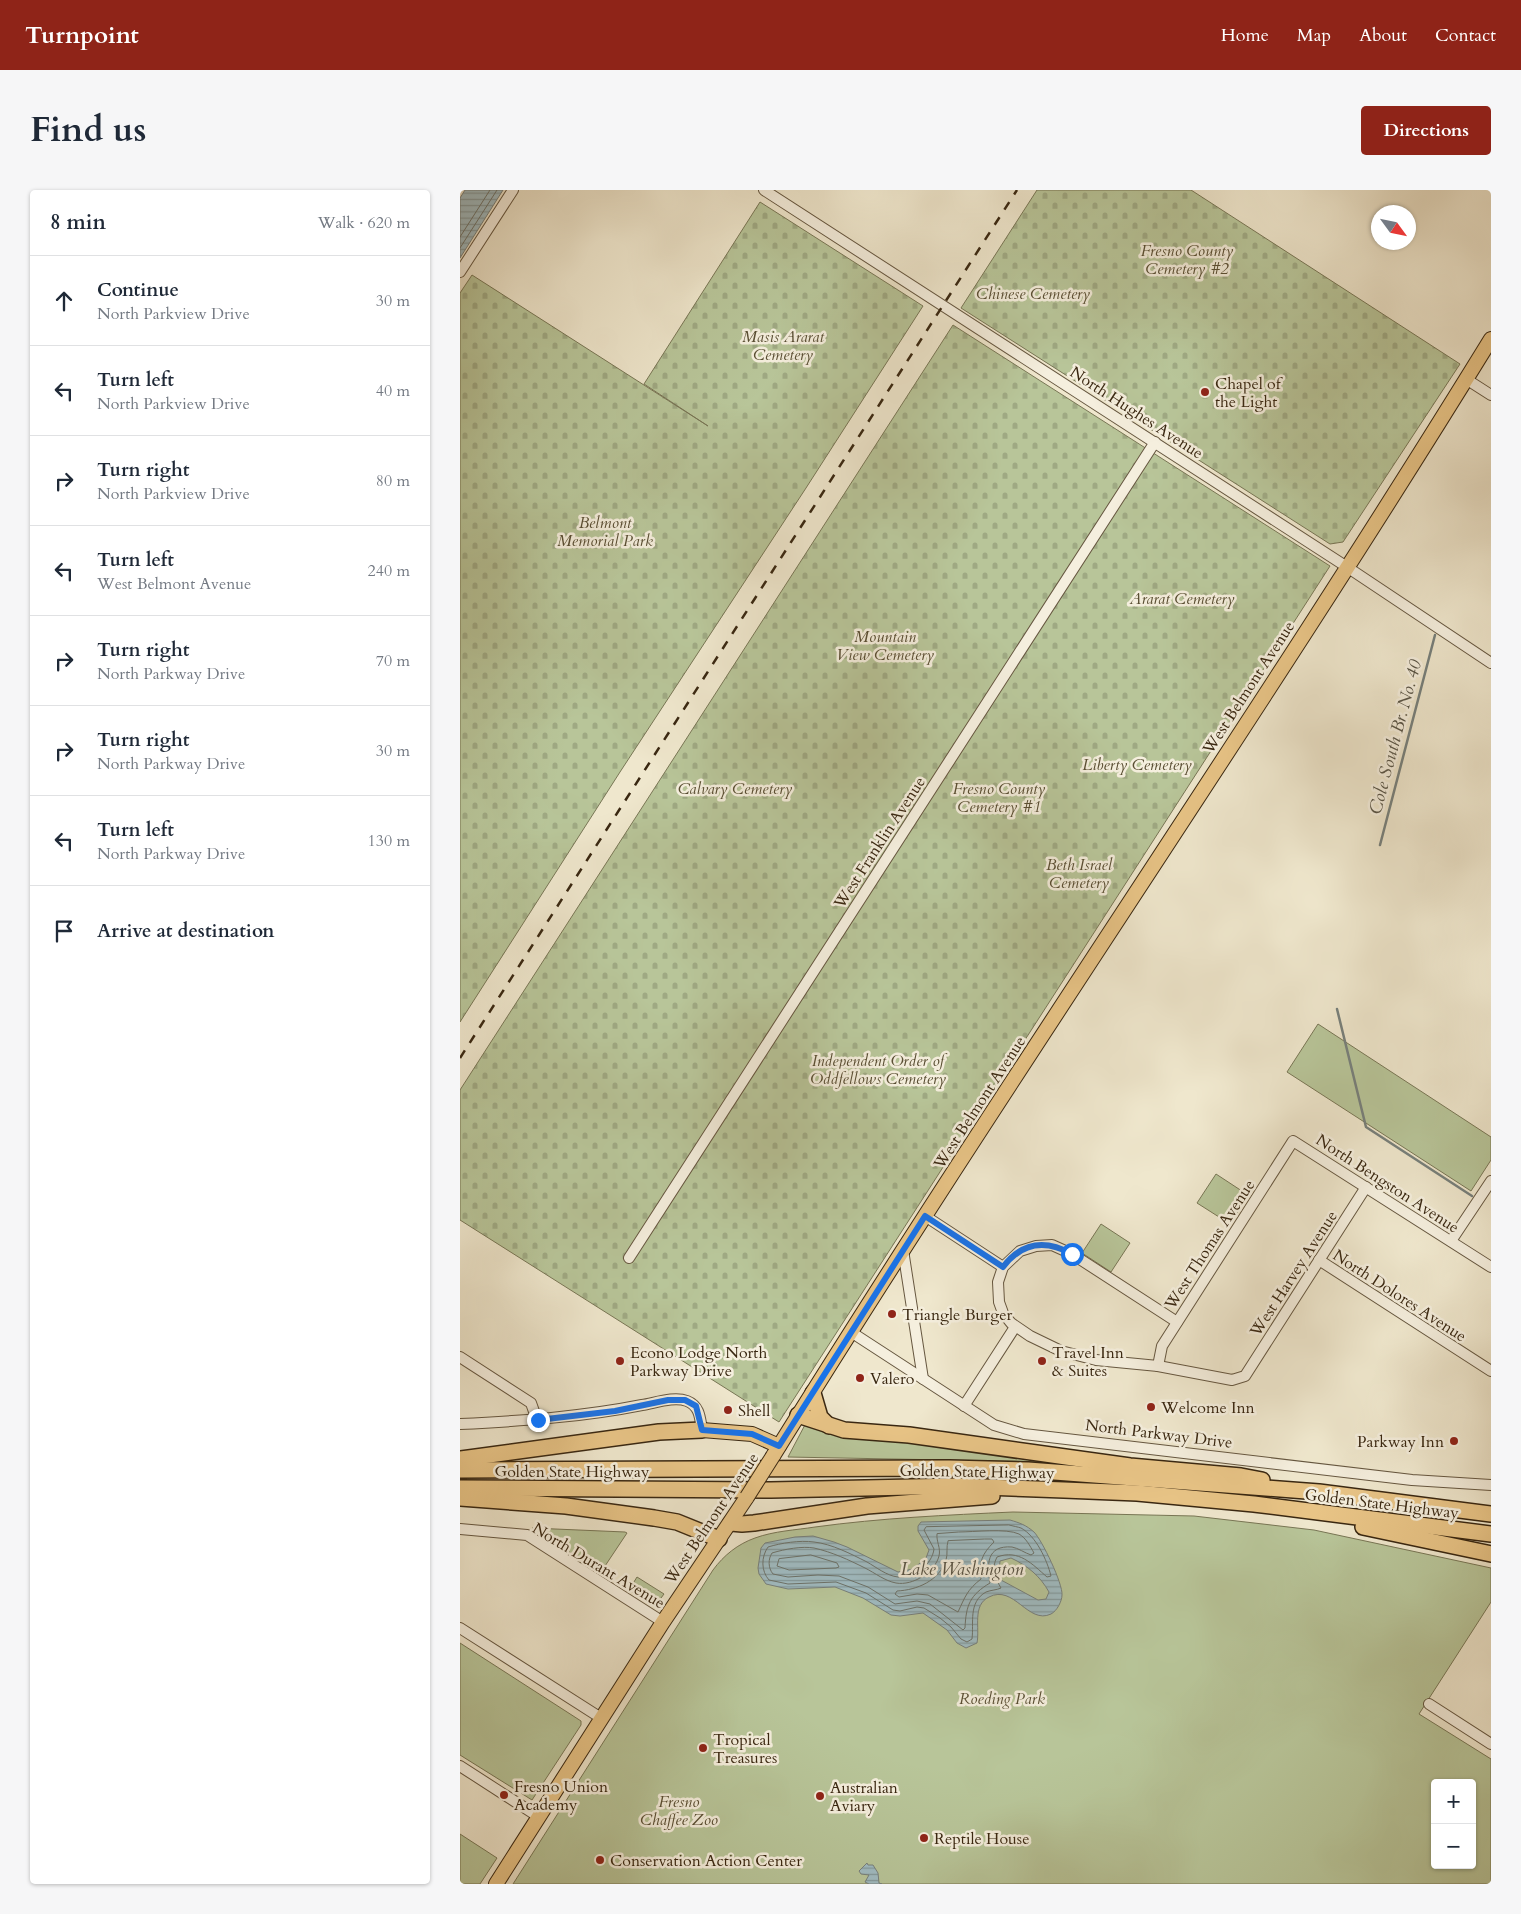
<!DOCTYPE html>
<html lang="en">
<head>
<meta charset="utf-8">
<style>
	:root { --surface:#fff; --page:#f6f6f7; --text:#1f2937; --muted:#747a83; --line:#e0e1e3; --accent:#8f2418 }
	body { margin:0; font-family:Cardo,serif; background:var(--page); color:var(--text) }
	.controls { position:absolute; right:15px; bottom:15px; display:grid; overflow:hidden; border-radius:5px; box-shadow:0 1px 4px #0004 }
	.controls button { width:45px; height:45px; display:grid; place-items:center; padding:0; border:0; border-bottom:1px solid var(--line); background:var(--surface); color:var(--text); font:25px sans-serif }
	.compass { position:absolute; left:911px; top:15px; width:45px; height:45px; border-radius:50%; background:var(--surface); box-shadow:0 1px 4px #0004; rotate:123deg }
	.stop { position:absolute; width:15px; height:15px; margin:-11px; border:4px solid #1a73e8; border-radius:50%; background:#fff }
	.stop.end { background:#1a73e8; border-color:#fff; box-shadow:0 1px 5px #0008 }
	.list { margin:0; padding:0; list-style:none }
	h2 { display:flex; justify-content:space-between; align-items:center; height:65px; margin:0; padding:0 20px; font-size:21px }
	h2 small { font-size:16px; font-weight:400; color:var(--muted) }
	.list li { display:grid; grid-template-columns:32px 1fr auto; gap:15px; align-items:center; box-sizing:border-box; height:90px; padding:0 20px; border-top:1px solid var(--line) }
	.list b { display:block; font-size:19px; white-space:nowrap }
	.list p { margin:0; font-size:16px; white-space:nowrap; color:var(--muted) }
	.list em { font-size:16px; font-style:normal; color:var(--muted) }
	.icon { flex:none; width:28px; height:28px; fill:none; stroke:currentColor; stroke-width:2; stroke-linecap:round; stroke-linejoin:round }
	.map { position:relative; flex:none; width:1031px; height:1694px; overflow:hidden; border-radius:5px }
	header { display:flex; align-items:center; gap:30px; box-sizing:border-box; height:70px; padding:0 25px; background:var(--accent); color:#fff }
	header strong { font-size:24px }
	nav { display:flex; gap:28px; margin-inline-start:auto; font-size:18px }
	.intro { display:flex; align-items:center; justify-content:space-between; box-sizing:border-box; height:120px; padding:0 30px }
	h1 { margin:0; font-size:35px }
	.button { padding:12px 22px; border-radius:5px; background:var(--accent); color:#fff; font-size:18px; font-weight:700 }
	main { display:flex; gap:30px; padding:0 30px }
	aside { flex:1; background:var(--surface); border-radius:5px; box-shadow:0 1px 4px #0004 }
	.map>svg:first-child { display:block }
	.green { fill:#b8c599; stroke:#787655; fill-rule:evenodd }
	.cemetery { fill:url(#cemetery-stones); stroke:#787655 }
	.water { fill:url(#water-rules); stroke:#77807c; fill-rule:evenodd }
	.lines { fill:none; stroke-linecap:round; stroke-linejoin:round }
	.shore { stroke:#6c726a; stroke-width:1 }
	.stream { stroke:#77807c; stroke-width:2.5 }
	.minor-casing { stroke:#665740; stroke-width:12 }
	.major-casing { stroke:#392711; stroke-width:16 }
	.highway-casing { stroke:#392711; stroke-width:18 }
	.minor { stroke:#f5efde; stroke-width:10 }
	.major { stroke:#e8c486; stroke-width:14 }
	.highway { stroke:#e8c486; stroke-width:15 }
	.rail { stroke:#392711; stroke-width:2.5; stroke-dasharray:9 9; stroke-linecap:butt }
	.major-bridge-casing { stroke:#392711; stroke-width:16; stroke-linecap:butt }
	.major-bridge { stroke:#e8c486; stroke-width:14 }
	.route { stroke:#1a73e8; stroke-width:6 }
	.poi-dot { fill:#8f2418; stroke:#f5efde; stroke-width:2 }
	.labels { text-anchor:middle; stroke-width:5; stroke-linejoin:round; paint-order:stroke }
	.park-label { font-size:16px; font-style:italic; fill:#594e33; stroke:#f5efde }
	.poi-label { font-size:16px; fill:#392711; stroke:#f5efde; text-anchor:start }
	.street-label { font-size:16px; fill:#392711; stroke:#f5efde }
	.water-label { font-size:18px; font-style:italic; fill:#585446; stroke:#f5efde }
</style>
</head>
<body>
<header>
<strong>Turnpoint</strong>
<nav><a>Home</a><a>Map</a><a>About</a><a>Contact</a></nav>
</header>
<div class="intro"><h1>Find us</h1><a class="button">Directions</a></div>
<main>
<aside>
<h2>8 min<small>Walk · 620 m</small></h2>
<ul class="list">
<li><svg class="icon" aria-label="ahead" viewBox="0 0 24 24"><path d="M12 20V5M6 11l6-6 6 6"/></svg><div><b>Continue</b><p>North Parkview Drive</p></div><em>30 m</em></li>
<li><svg class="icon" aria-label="left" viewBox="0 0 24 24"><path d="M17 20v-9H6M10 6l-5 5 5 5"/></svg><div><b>Turn left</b><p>North Parkview Drive</p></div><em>40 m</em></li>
<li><svg class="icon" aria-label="right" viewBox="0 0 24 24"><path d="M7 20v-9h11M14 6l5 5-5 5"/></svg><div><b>Turn right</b><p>North Parkview Drive</p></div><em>80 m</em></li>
<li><svg class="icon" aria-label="left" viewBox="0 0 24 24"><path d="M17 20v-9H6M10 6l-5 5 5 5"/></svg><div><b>Turn left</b><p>West Belmont Avenue</p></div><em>240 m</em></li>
<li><svg class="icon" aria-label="right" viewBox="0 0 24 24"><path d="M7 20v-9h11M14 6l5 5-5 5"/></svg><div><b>Turn right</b><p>North Parkway Drive</p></div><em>70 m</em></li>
<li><svg class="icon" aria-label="right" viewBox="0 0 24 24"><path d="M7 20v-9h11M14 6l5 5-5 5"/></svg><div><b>Turn right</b><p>North Parkway Drive</p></div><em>30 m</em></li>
<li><svg class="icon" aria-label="left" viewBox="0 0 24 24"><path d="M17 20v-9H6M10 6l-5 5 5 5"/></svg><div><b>Turn left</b><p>North Parkway Drive</p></div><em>130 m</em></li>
<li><svg class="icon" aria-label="arrive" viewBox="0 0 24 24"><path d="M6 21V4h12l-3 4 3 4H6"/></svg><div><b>Arrive at destination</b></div></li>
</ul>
</aside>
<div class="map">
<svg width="1031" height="1694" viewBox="0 0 1031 1694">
	<defs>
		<pattern id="cemetery-stones" width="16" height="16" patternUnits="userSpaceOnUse" patternTransform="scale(1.25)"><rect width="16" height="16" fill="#b8c599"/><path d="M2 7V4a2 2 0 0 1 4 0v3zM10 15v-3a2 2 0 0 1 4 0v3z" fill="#9fa983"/></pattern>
		<pattern id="water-rules" width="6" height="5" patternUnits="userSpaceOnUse" patternTransform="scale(1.25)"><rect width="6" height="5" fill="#a0bcc3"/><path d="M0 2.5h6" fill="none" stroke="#83999d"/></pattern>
	</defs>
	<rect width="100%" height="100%" fill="#efe7cd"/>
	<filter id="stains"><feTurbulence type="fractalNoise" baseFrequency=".004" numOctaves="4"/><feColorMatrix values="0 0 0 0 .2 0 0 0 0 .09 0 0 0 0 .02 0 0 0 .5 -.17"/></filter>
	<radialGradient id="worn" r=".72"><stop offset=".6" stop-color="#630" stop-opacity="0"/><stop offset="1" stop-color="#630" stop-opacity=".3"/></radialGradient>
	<g class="green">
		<path d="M 858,834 L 1031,947 L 1031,970 L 1011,1001 L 827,882 Z"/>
		<path d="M 756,984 L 788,1005 L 770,1034 L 737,1013 Z"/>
		<path d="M 641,1034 L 670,1053 L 651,1082 L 622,1063 Z"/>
		<path d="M 347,1231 L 592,1272 L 328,1267 Z"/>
		<path d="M 553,1322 L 734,1326 L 854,1340 L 1031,1378 L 1031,1412 L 959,1524 L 1031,1569 L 1031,1694 L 53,1694 L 253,1380 C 264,1365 278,1354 295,1348 C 314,1341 336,1340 355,1337 C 421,1328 487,1325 553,1322 ZM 975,1593 L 1012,1593 L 1012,1675 L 975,1675 Z"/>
		<path d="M 72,1338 L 165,1342 L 167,1343 L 141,1382 Z"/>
		<path d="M 177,1387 L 204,1404 L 195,1416 L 169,1400 Z"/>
		<path d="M 0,1453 L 121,1531 L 121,1535 L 72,1610 L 0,1565 Z"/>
		<path d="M 0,1644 L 37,1668 L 20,1694 L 0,1694 Z"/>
	</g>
	<g class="cemetery">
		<path d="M 577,0 L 731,0 L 1000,174 L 883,352 L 870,354 L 501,118 Z"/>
		<path d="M 300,12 L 463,116 L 346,298 L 160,582 L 0,832 L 0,103 L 12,85 L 248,236 L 184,194 Z"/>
		<path d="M 493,135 L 870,376 L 319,1232 L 0,1030 L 0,900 Z"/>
	</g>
	<g class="water">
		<path d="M 5,0 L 43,0 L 0,68 L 0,8 Z"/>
		<path d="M 550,1330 C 560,1333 566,1335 574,1342 C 582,1350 603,1394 602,1405 C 602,1411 597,1421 591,1424 C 568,1435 554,1394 529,1407 C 512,1415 520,1438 517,1453 L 506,1458 L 497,1453 L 487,1440 L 463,1423 L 440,1426 L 431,1425 L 403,1408 L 375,1397 L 328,1399 L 306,1394 L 299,1384 L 298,1378 L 301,1358 L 305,1353 L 335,1347 L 353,1346 L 374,1352 L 387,1357 L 438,1382 L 453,1379 L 466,1368 L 469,1360 L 458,1341 L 458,1336 L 461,1332 ZM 551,1368 C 568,1376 580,1386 589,1402 L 586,1409 L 578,1410 L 541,1390 L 539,1382 L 540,1371 Z"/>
		<path d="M 407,1673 L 408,1675 L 413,1675 L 418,1683 L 419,1693 L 422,1694 L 409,1694 L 405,1692 L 409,1685 L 401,1684 L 399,1681 Z"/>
	</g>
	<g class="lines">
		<g class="shore">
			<path d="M 0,47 L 30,0"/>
			<path d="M 0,58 L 37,0"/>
			<path d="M 549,1335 C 553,1336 558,1337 561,1338 C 576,1346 587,1370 591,1386 L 587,1387 C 572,1374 559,1359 537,1367 C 531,1378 535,1388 541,1398 C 537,1400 531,1400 526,1402 C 508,1412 514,1433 512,1449 L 507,1452 L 501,1449 L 491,1437 L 480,1428 L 464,1418 L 457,1417 L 440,1421 L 433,1420 L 406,1403 L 376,1392 L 328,1394 L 309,1390 C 301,1381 301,1367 308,1357 C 321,1353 340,1350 354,1352 C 372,1354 391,1364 407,1372 C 416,1377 427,1386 438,1387 C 454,1388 472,1375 474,1359 L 464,1340 L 466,1337 Z"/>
			<path d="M 499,1342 C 514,1342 546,1338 559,1344 C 566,1348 570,1356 574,1363 L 571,1365 C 565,1363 558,1358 552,1357 C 526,1355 527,1375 530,1393 C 510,1405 506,1415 505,1438 L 503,1440 L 470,1414 L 457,1411 L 435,1414 L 408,1397 L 379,1386 L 358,1385 L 328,1387 L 313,1384 C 308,1378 308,1369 312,1363 C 325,1359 342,1356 354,1358 C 372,1362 389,1370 405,1378 C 415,1383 425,1391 436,1393 C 453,1396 475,1382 479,1366 C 481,1358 476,1351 477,1344 Z"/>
			<path d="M 525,1349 L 532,1349 L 534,1352 C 522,1364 519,1371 521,1389 C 507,1400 505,1407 498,1422 L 468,1405 L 457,1404 L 439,1407 L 435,1404 L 437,1401 C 457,1400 479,1391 486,1370 C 488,1364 486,1357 488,1351 Z"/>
			<path d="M 351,1365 L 377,1373 L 379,1377 L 376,1378 L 329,1380 L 317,1376 L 319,1369 Z"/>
		</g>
		<g class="stream">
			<path d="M 920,655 L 975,445"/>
			<path d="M 877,819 L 906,937 L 1012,1006"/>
		</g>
		<g class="minor-casing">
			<g id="minor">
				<path d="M 304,0 L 887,377 L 1031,473"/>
				<path d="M 0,82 L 53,0"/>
				<path d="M 1006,189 L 1031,205"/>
				<path d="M 465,1026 L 543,1077"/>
				<path d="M 991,1051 L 1031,991"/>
				<path d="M 443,1060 L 463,1189"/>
				<path d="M 169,1068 L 695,252"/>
				<path d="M 859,1070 L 1031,1181"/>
				<path d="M 717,1132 L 612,1064 L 592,1055 L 576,1056 L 560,1061 L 543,1077 L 538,1092 L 539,1112 L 543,1123 L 551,1133 L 570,1146 L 601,1161 L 636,1170 L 698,1176 L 772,1190 L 785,1186 L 906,997"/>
				<path d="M 391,1142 L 534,1235 L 564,1244 L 952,1290 L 1031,1295"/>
				<path d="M 0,1167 L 71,1213 L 77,1230"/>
				<path d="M 698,1176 L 702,1156 L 833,951 L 1031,1077"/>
				<path d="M 504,1216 L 555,1137"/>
				<path d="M 0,1234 C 61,1231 122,1227 182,1215 C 195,1213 214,1206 227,1211 C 240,1216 240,1228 242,1240"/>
				<path d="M 0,1339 L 67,1345 L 203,1432"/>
				<path d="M 0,1438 L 141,1528"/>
				<path d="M 969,1514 L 1031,1554"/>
				<path d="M 0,1576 L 79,1627"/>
			</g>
		</g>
		<g class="major-casing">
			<g id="major">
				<path d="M 242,1240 L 292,1244 L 319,1256"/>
				<path d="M 313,1266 C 546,890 799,526 1031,149"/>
				<path d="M 36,1694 L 203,1432 L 287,1307"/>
			</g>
		</g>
		<g class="highway-casing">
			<g id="highway">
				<path d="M 353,1203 L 360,1227 L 369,1236"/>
				<path d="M 338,1225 L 384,1240 L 449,1245 L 670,1276 L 781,1286 L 802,1290"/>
				<path d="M 0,1269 L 199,1242 L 242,1240"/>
				<path d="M 0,1280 L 489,1278 L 568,1280 L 859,1302 L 1031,1324"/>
				<path d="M 0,1298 L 311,1300 L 499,1296 L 604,1300 L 677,1303 L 794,1314 L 1031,1344"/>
				<path d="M 0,1308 L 106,1316 L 194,1328 L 217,1332 L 259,1349"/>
				<path d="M 271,1333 L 282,1334 L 294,1333 L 407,1316 L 532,1306"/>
				<path d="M 903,1337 L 1031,1364"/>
			</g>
		</g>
		<use href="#minor" class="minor"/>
		<use href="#major" class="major"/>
		<use href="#highway" class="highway"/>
		<path class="rail" d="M 0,868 L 557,0"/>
		<g class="major-bridge-casing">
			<path id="major-bridge" d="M 287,1307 L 313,1266"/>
		</g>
		<use href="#major-bridge" class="major-bridge"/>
	</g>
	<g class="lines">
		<path class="route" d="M 78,1230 L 155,1221 L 208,1210 L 225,1210 L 236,1216 L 242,1240 L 292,1244 L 319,1256 L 465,1026 L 543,1077 C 562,1052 585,1049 612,1064"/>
	</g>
	<g class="poi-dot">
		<circle cx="745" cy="202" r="5"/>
		<circle cx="432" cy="1124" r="5"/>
		<circle cx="160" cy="1171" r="5"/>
		<circle cx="582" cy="1171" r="5"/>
		<circle cx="400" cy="1188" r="5"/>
		<circle cx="691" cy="1217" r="5"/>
		<circle cx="268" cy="1220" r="5"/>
		<circle cx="994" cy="1251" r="5"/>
		<circle cx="243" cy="1558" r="5"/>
		<circle cx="44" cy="1605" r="5"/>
		<circle cx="360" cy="1606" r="5"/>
		<circle cx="464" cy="1648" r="5"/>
		<circle cx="140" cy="1670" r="5"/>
	</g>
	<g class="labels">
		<g class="park-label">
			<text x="727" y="66">Fresno County<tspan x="727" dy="18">Cemetery #2</tspan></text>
			<text x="573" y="109">Chinese Cemetery</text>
			<text x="323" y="152">Masis Ararat<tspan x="323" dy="18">Cemetery</tspan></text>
			<text x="145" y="338">Belmont<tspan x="145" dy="18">Memorial Park</tspan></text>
			<text x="722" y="414">Ararat Cemetery</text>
			<text x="425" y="452">Mountain<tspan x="425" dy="18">View Cemetery</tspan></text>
			<text x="677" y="580">Liberty Cemetery</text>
			<text x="275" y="604">Calvary Cemetery</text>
			<text x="539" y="604">Fresno County<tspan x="539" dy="18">Cemetery #1</tspan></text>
			<text x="619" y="680">Beth Israel<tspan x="619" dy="18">Cemetery</tspan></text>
			<text x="418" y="876">Independent Order of<tspan x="418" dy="18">Oddfellows Cemetery</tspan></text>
			<text x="542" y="1514">Roeding Park</text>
			<text x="219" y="1617">Fresno<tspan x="219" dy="18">Chaffee Zoo</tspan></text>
		</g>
		<g class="poi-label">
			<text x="755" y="199">Chapel of<tspan x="755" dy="18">the Light</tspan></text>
			<text x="442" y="1130">Triangle Burger</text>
			<text x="170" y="1168">Econo Lodge North<tspan x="170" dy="18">Parkway Drive</tspan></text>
			<text x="592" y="1168">Travel Inn<tspan x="592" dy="18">&amp; Suites</tspan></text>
			<text x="410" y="1194">Valero</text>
			<text x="701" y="1223">Welcome Inn</text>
			<text x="278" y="1226">Shell</text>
			<text x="984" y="1257" text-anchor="end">Parkway Inn</text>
			<text x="253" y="1555">Tropical<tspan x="253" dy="18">Treasures</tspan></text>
			<text x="54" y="1602">Fresno Union<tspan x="54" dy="18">Academy</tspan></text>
			<text x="370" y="1603">Australian<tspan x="370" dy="18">Aviary</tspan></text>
			<text x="474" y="1654">Reptile House</text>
			<text x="150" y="1676">Conservation Action Center</text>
		</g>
		<g class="street-label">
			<text transform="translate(677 222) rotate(33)" y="6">North Hughes Avenue</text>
			<text transform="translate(788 497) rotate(-57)" y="6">West Belmont Avenue</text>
			<text transform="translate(419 652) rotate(-57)" y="6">West Franklin Avenue</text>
			<text transform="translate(519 912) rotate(-57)" y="6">West Belmont Avenue</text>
			<text transform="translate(928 993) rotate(33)" y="6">North Bengston Avenue</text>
			<text transform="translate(749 1054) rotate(-57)" y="6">West Thomas Avenue</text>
			<text transform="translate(833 1083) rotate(-57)" y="6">West Harvey Avenue</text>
			<text transform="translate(940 1105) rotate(33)" y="6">North Dolores Avenue</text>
			<text transform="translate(699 1243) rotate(7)" y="6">North Parkway Drive</text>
			<text x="112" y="1287">Golden State Highway</text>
			<text transform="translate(517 1281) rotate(1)" y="6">Golden State Highway</text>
			<text transform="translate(922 1313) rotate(7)" y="6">Golden State Highway</text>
			<text transform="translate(251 1328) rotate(-56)" y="6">West Belmont Avenue</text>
			<text transform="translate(139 1375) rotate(31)" y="6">North Durant Avenue</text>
		</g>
		<g class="water-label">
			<text transform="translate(935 547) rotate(-75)" y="6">Cole South Br. No. 40</text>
			<text x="502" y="1385">Lake Washington</text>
		</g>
	</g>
	<rect width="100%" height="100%" filter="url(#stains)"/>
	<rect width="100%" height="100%" fill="url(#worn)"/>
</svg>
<div class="controls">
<button>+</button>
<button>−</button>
</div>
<svg class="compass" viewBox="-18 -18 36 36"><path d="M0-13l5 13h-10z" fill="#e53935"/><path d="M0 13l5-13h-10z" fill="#747a83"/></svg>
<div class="stop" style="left:612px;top:1064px"></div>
<div class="stop end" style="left:78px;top:1230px"></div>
</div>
</main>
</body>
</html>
